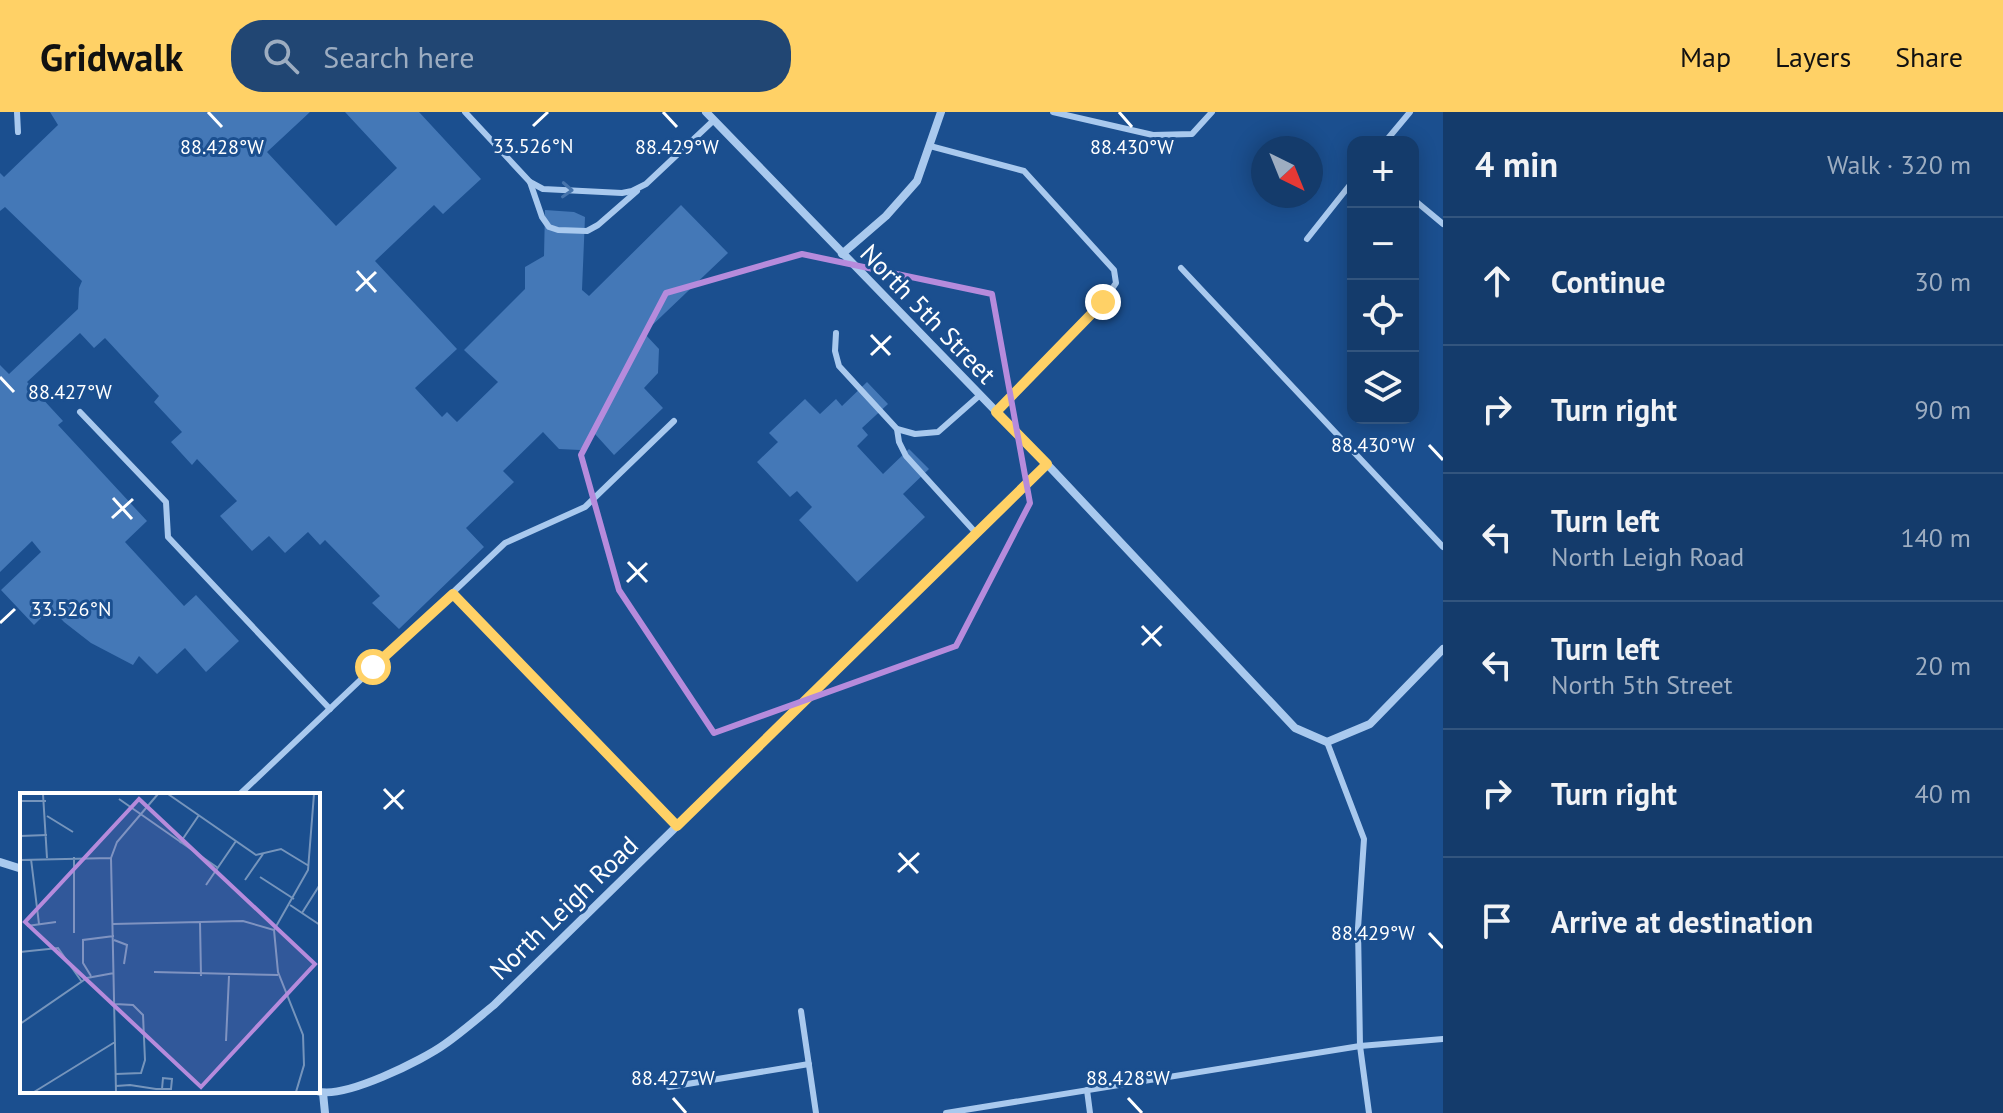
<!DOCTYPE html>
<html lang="en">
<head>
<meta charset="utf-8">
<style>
	:root { --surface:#143b6b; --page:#214673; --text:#f1f3f6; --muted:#9dadc1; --line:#33557e; --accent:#ffd166 }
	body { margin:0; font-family:"PT Sans",sans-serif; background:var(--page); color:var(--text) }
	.controls { position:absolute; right:24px; top:24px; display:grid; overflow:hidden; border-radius:16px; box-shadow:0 4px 20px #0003 }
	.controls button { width:72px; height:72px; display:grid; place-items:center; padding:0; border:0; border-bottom:2px solid var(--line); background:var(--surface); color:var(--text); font:40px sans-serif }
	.compass { position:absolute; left:1251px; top:24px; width:72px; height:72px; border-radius:50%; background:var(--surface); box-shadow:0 4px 20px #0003; rotate:137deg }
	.stop { position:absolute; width:24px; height:24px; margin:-18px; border:6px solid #ffd166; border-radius:50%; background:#fff }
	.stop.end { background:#ffd166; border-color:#fff; box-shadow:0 2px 8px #0008 }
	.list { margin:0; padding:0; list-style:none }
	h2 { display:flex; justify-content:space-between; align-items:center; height:104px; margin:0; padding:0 32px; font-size:34px }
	h2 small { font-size:26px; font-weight:400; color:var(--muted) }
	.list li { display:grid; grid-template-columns:52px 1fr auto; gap:24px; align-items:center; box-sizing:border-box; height:128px; padding:0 32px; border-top:2px solid var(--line) }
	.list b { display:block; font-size:30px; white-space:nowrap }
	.list p { margin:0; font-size:26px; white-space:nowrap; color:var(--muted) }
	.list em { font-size:26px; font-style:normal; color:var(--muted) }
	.icon { flex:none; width:44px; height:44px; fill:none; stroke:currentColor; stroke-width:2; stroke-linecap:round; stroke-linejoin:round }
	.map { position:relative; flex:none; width:1443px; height:1001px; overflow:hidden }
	header { display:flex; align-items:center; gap:48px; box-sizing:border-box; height:112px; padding:0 40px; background:var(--accent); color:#111 }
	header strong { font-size:38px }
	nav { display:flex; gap:44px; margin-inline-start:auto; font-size:28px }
	.search { width:560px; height:72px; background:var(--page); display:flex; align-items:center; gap:20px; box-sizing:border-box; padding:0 28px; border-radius:32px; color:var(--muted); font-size:30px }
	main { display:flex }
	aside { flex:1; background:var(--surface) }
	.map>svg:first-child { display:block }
	.building { fill:#4478b7 }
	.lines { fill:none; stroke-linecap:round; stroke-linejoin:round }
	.service { stroke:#a9c9ee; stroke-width:6 }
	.minor { stroke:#a9c9ee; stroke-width:8 }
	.oneway { stroke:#4674ac }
	.route { stroke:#ffd166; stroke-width:10 }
	.marked { fill:none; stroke:#b68bdc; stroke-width:6; stroke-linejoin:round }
	.ticks { fill:none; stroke:#fff; stroke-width:3 }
	.labels { text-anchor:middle; stroke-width:6; stroke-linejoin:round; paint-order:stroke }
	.street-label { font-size:26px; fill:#fff; stroke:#1b4f8f }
	.inset-road { fill:none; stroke:#7695bc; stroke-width:2 }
	.view { fill:#b68bdc; fill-opacity:0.15; stroke:#b68bdc; stroke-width:4 }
	.inset-edge { fill:none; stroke:#fff; stroke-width:4 }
	.ticks-label { font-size:20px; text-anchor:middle; fill:#fff; stroke:#1b4f8f; stroke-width:6; stroke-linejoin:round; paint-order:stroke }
</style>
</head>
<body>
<header>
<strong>Gridwalk</strong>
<div class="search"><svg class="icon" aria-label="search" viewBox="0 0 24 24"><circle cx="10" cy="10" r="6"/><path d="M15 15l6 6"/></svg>Search here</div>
<nav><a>Map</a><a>Layers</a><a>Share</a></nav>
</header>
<main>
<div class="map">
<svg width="1443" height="1001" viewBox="0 0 1443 1001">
	<rect width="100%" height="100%" fill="#1b4f8f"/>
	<g class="building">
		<path d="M 50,0 L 310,0 L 267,40 L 336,114 L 397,56 L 345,0 L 419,0 L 481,67 L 443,102 L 434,93 L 375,149 L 457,237 L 415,276 L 442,305 L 447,300 L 457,310 L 498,270 L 464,238 L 525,177 L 525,155 L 544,144 L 545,98 L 574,100 L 585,105 L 582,178 L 589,184 L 681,93 L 728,141 L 644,221 L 659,237 L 658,261 L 644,276 L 663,296 L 614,343 L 595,322 L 580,338 L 559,337 L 543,320 L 503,359 L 514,370 L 466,416 L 484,435 L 399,517 L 372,491 L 380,484 L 325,428 L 320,433 L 308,420 L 285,441 L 269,424 L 252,439 L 220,404 L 237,389 L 197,347 L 192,353 L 171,330 L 182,320 L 154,290 L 159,284 L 105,226 L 94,236 L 80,221 L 27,270 L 63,309 L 58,313 L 147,409 L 125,430 L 184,494 L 196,483 L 239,529 L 206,560 L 185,536 L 157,562 L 139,544 L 133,553 L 91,531 L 64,510 L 51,496 L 34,513 L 1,478 L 41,440 L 32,429 L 0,460 L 0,253 L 9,262 L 78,197 L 79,176 L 82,169 L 5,95 L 0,99 L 0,61 L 4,65 L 58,13 Z"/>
		<path d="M 867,270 L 888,292 L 862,316 L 868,323 L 857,334 L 883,362 L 909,337 L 929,357 L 903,382 L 925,405 L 857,470 L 799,408 L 812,395 L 797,379 L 790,385 L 757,350 L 778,330 L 769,321 L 805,287 L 820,302 L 836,287 L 842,294 Z"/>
	</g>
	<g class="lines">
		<g class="service">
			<path d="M 17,0 L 18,20"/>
			<path d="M 465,0 L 530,70 L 543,77 L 622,81 L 632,79 L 646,72 L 714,8"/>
			<path d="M 1053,0 L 1153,23 L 1192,22 L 1212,0"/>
			<path d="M 1385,30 L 1410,0"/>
			<path d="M 930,34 L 1024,59 L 1114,158 L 1116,171 L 1103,190 L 996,300"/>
			<path d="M 530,70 L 542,105 L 549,115 L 558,118 L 587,119 L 598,113 L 637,79"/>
			<path d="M 1413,87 L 1443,112"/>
			<path d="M 1307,127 L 1353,69"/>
			<path d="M 1181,156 L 1443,435"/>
			<path d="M 836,221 L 835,239 L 839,254 L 897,317 L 915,322 L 938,320 L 980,283"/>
			<path d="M 80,300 L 166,390 L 168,425 L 330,597"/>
			<path d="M 897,317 L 899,330 L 906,344 L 976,421"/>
			<path d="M 453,482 L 677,714"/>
			<path d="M 1327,630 L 1364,727 L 1358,816 L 1360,934 L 1369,1001"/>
			<path d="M 239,683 L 505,431 L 585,395 L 674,309"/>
			<path d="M 801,899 L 816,1001"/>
			<path d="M 669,975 L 809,952"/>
			<path d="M 1087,978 L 1090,1001"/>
			<path d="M 946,1001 L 1360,934 L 1443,927"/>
		</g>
		<g class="minor">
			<path d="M 706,0 L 1047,352 L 1295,616 L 1327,630 L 1370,612 L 1443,537"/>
			<path d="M 842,142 L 886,104 L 917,69 L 941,0"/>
			<path d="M 0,750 L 22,757"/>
			<path d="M 317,979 C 343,988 423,948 445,932 C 462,920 478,906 494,893 L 1047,352"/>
			<path d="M 323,981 L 325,1001"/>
		</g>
	</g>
	<defs><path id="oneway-chevron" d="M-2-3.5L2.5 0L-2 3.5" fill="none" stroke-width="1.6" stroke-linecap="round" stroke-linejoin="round" transform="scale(2)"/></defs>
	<use class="oneway" href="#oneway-chevron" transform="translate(567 78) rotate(3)"/>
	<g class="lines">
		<path class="route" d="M 373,555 L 453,482 L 677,714 L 1047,352 L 996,300 L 1103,190"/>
	</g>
	<path class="marked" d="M 802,142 L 992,182 L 1030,391 L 956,534 L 714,621 L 619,478 L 581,343 L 666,181 Z"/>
	<path class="ticks" d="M 208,0 L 222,15M 663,0 L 677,15M 1119,0 L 1132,15M 533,14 L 548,0M 357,159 L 376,180M 356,179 L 376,160M 871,223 L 890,243M 871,243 L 891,224M 0,265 L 14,280M 1429,333 L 1443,348M 113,386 L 132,407M 112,406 L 133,387M 628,450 L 647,470M 627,470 L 647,451M 0,511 L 15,497M 1142,514 L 1161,534M 1142,533 L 1162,514M 384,677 L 403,697M 384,697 L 404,678M 899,741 L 918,761M 898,760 L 919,741M 1429,821 L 1443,836M 673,986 L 686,1001M 1128,986 L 1142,1001"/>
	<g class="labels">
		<g class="street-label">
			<text transform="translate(928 202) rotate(46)" y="9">North 5th Street</text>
			<text transform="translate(564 796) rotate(-44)" y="9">North Leigh Road</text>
		</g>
	</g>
	<g transform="translate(20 681)">
		<rect width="300" height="300" fill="#1b4f8f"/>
		<path class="inset-road" d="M 23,1 L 27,65M 148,1 L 236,62 L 261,56 L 289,73M 99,6 L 198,75M 0,8 L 26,8M 27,23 L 53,39M 0,43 L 27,42M 160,50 L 179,22M 54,64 L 54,140M 91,65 L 96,299M 91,65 L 97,49 L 138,1M 11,66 L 19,131M 0,67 L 91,65M 240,84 L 274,106M 225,87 L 243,61M 186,92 L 216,48M 270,112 L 300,132M 282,120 L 299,93M 180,129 L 181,183M 93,131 L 223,128 L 254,137 L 258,179 L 283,242 L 284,272 L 276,299M 7,133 L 36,129M 254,137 L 288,77 L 294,1M 94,147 L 107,152 L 104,171M 0,159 L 38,155 L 62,189M 134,179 L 258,182M 71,183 L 63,170 L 63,147 L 94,143M 95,211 L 113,212 L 123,222 L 125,267 L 121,280 L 96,281M 0,231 L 67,185 L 94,180M 206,248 L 209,183M 96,293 L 110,292 L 136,296 L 151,296 L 152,286 L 143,285 L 142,296M 14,299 L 95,249"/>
		<path class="view" d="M 119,6 L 295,171 L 181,294 L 5,129 Z"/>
		<rect width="300" height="300" class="inset-edge"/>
	</g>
	<g class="ticks-label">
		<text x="533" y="41">33.526°N</text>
		<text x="222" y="42">88.428°W</text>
		<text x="677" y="42">88.429°W</text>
		<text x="1132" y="42">88.430°W</text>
		<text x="70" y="287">88.427°W</text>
		<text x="1373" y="340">88.430°W</text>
		<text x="71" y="504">33.526°N</text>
		<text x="1373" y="828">88.429°W</text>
		<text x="673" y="973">88.427°W</text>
		<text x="1128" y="973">88.428°W</text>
	</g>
</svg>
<div class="controls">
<button>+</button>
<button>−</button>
<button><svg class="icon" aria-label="locate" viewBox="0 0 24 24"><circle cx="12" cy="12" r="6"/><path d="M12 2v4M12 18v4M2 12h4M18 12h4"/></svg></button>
<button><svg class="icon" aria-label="layers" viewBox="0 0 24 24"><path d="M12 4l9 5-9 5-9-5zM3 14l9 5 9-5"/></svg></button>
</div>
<svg class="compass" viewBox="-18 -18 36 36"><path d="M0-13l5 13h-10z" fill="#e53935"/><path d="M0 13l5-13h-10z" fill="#9dadc1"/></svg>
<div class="stop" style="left:373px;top:555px"></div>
<div class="stop end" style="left:1103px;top:190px"></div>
</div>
<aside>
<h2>4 min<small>Walk · 320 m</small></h2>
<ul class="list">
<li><svg class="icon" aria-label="ahead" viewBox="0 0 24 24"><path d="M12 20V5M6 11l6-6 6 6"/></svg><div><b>Continue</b></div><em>30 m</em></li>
<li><svg class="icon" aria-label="right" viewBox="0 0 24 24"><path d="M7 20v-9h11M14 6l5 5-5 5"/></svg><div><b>Turn right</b></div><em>90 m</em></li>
<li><svg class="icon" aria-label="left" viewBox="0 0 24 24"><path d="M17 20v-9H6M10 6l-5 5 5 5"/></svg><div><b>Turn left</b><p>North Leigh Road</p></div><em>140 m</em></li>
<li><svg class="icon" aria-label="left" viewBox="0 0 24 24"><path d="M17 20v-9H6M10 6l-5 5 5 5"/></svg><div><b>Turn left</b><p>North 5th Street</p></div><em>20 m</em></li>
<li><svg class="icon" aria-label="right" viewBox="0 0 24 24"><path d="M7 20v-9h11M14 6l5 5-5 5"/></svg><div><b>Turn right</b></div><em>40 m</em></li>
<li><svg class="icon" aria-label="arrive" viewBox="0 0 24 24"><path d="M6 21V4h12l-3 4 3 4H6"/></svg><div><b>Arrive at destination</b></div></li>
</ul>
</aside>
</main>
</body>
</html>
